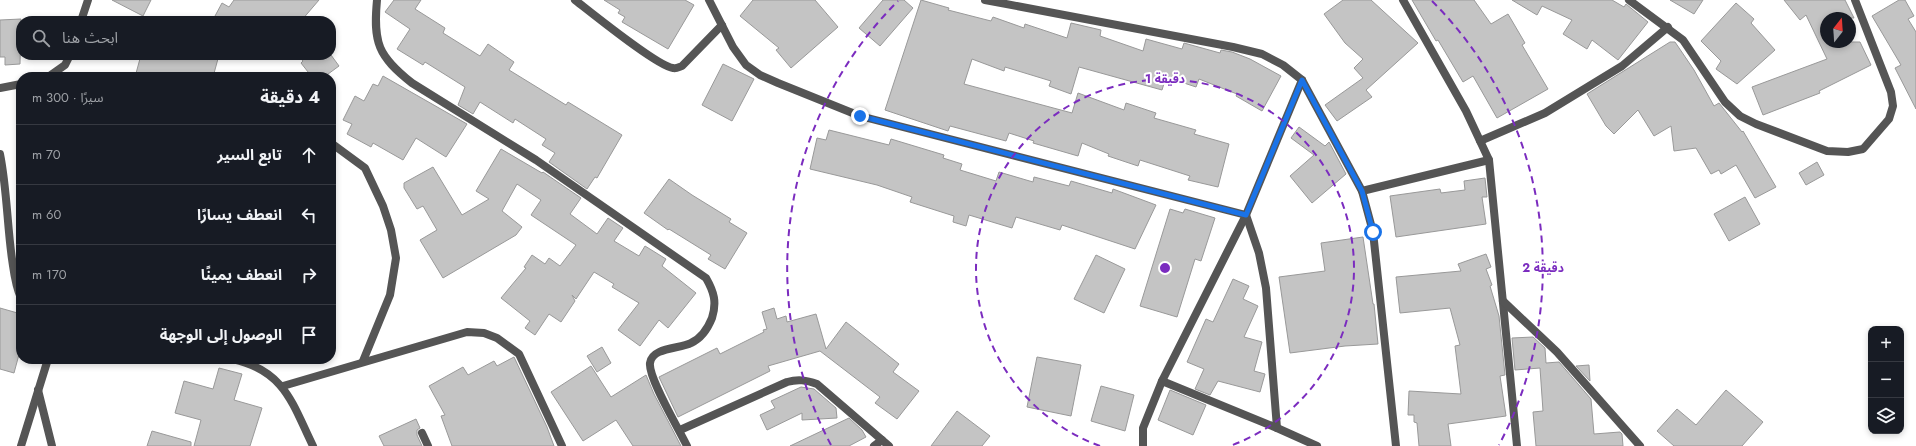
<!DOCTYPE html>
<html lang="ar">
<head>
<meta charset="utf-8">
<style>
	:root { --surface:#171b24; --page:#242831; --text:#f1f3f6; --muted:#9ea1a6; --line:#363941 }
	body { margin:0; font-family:Jost,"Noto Sans Arabic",sans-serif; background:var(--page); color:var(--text); direction:rtl }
	.controls { position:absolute; right:12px; bottom:12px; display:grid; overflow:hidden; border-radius:8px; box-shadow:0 2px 6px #0003 }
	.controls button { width:36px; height:36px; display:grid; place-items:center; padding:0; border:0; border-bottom:1px solid var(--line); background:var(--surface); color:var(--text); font:20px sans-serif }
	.compass { position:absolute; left:1820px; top:12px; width:36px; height:36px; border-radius:50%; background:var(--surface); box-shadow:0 2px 6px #0003; rotate:17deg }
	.stop { position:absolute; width:12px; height:12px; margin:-9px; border:3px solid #1a73e8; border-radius:50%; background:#fff }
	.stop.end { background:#1a73e8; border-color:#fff; box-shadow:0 1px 4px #0008 }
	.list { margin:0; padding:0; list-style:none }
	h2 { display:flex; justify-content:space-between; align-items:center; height:52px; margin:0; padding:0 16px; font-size:17px }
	h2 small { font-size:13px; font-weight:400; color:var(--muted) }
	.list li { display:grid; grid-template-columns:26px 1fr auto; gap:12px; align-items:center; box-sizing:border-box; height:60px; padding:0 16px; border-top:1px solid var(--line) }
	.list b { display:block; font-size:15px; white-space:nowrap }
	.list em { font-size:13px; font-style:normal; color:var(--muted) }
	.icon { flex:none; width:22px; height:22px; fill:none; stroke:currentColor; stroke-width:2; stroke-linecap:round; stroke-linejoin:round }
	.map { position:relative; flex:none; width:1916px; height:446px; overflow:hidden; direction:ltr }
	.search { position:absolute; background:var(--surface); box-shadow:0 2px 6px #0003; left:16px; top:16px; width:320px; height:44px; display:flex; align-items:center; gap:10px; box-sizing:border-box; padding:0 14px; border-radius:16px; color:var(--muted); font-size:15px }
	.panel { position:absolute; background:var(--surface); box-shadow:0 2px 6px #0003; left:16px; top:72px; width:320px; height:292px; border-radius:16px; direction:rtl }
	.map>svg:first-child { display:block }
	.building { fill:#c4c4c4; stroke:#999 }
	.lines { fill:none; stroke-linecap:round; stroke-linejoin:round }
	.minor { stroke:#555; stroke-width:8 }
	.route { stroke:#1a73e8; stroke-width:5 }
	.ring { fill:none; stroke:#7b2cbf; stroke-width:2; stroke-dasharray:7 5 }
	.centre { fill:#7b2cbf; stroke:#fff; stroke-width:2 }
	.ring-label { font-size:12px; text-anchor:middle; font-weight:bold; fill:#7b2cbf; stroke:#fff; stroke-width:4; stroke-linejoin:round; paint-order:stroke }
</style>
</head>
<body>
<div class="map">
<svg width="1916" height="446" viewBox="0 0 1916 446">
	<rect width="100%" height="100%" fill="#fff"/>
	<g class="building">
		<path d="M 112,0 L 151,0 L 143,16 Z"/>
		<path d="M 234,0 L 319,0 L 301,21 L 223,21 L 215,16 L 222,3 L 229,7 Z"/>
		<path d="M 394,0 L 421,0 L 415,9 L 445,28 L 443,33 L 480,56 L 488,44 L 514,62 L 509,70 L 566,105 L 568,102 L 622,135 L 597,178 L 595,177 L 587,189 L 549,162 L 555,153 L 542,145 L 546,139 L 515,119 L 513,123 L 480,102 L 473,114 L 458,105 L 465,87 L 425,62 L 423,65 L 397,49 L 410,29 L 385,12 Z"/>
		<path d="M 604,0 L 685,0 L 694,5 L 668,49 L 622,22 L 625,17 L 618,13 L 620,10 Z"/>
		<path d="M 753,0 L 815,0 L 838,27 L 791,68 L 776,50 L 779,48 L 740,16 Z"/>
		<path d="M 883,0 L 904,0 L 913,8 L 880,46 L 859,28 Z"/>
		<path d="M 921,0 L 949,8 L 948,10 L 991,21 L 993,17 L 1024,28 L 1025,24 L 1067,38 L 1071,23 L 1101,30 L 1100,36 L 1143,51 L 1146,39 L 1182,49 L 1184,43 L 1220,53 L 1221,50 L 1232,52 L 1250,59 L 1281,76 L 1262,111 L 1236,96 L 1237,94 L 1199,79 L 1196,87 L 1166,77 L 1162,90 L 1079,67 L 1071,94 L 1049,86 L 1051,81 L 1005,67 L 1004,71 L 972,59 L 964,84 L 1072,113 L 1078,93 L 1124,110 L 1126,103 L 1156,113 L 1154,118 L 1196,130 L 1194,134 L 1229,144 L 1218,187 L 1188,180 L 1190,176 L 1140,160 L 1138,166 L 1108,156 L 1109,154 L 1082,143 L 1078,156 L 1033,143 L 1034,141 L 1009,133 L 1006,141 L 950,126 L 948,131 L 885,110 Z"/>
		<path d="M 1343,0 L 1371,0 L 1418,43 L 1366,90 L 1372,97 L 1337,121 L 1325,105 L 1363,78 L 1354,68 L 1363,59 L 1345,43 L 1324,14 Z"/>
		<path d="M 1412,0 L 1474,0 L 1491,24 L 1508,14 L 1525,43 L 1522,45 L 1548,89 L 1497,118 L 1473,76 L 1463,82 L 1438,40 L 1436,41 Z"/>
		<path d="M 1512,0 L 1612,0 L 1624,7 L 1626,4 L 1648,22 L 1618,60 L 1592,40 L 1587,49 L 1563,34 L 1572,20 L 1542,6 L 1537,15 Z"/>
		<path d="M 1670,0 L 1703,0 L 1694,14 Z"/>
		<path d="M 1784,0 L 1845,0 L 1854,18 L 1826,18 L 1826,42 L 1860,42 L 1871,65 L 1819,91 L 1820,93 L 1763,115 L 1752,87 L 1827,59 L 1806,15 L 1800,20 Z"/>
		<path d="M 1899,0 L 1905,0 L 1914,16 L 1908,19 L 1916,32 L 1916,109 L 1895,68 L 1901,65 L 1872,16 Z"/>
		<path d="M 1736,3 L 1754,19 L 1751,23 L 1775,50 L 1737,84 L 1716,69 L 1721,61 L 1701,41 Z"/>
		<path d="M 21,19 L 20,64 L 5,65 L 5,57 L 0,57 L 0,20 Z"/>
		<path d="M 1670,42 L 1675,42 L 1694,70 L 1714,106 L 1719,103 L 1742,132 L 1743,131 L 1776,187 L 1755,198 L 1736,165 L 1721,174 L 1719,170 L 1711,174 L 1696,148 L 1674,151 L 1671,126 L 1654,136 L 1638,110 L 1614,134 L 1606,126 L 1587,94 Z"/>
		<path d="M 141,55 L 219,55 L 213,77 L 135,77 Z"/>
		<path d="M 298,55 L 331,55 L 339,66 L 324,77 L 312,77 L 301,63 L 303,61 Z"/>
		<path d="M 723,64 L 754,79 L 732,121 L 702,105 Z"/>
		<path d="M 383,76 L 467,124 L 446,157 L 416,138 L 403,160 L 373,143 L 371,147 L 347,134 L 352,124 L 343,120 L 355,96 L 364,101 L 373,84 L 378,86 Z"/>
		<path d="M 1299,127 L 1325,146 L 1329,142 L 1346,174 L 1312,203 L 1290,176 L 1314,155 L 1291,138 Z"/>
		<path d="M 829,130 L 889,145 L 891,139 L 944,155 L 943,158 L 962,164 L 960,170 L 996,181 L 999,172 L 1033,182 L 1034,177 L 1069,186 L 1071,181 L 1112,193 L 1113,189 L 1156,205 L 1135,249 L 1062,225 L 1060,230 L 1016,217 L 1012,228 L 969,215 L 966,226 L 953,222 L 954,216 L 910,202 L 912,197 L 877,185 L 810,169 L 817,138 L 826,140 Z"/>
		<path d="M 501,149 L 542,173 L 543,172 L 581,198 L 570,214 L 597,234 L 608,218 L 623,228 L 614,241 L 639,256 L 645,246 L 666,259 L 662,266 L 696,293 L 668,328 L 659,320 L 640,346 L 618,330 L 639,303 L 612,287 L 614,284 L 594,272 L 576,299 L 572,295 L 575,301 L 561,322 L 549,314 L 535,335 L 525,328 L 530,321 L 501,298 L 526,268 L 524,267 L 532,255 L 545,264 L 549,258 L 560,266 L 576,245 L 531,215 L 541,200 L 517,184 L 502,211 L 522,227 L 516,235 L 443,278 L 420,240 L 437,230 L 423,206 L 417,209 L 404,188 L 404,183 L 433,167 L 462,215 L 489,199 L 476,191 Z"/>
		<path d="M 1817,162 L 1824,175 L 1806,185 L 1799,173 Z"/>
		<path d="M 1485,178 L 1487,197 L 1482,197 L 1486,224 L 1396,237 L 1390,196 L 1440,189 L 1441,193 L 1465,190 L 1464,181 Z"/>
		<path d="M 669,179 L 692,195 L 731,219 L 729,222 L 747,233 L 725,269 L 708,259 L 711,255 L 669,229 L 668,230 L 644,213 Z"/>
		<path d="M 1745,197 L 1760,224 L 1729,241 L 1714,214 Z"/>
		<path d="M 1170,209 L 1183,213 L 1185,209 L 1215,218 L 1201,261 L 1195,259 L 1177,317 L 1140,306 Z"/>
		<path d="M 1363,237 L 1373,304 L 1374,304 L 1378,344 L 1345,346 L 1290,353 L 1279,277 L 1325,271 L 1321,243 Z"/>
		<path d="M 1486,254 L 1491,267 L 1486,269 L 1492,285 L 1490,286 L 1499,316 L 1505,375 L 1500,376 L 1506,416 L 1448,424 L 1451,446 L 1419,446 L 1417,423 L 1414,422 L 1414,415 L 1408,415 L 1409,391 L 1461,394 L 1455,346 L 1460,345 L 1450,308 L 1400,313 L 1396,277 L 1461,271 L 1458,264 Z"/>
		<path d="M 1096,255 L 1125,269 L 1104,313 L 1074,299 Z"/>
		<path d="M 1233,279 L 1249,286 L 1243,299 L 1258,306 L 1244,337 L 1262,342 L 1254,371 L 1265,374 L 1260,392 L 1218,381 L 1210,395 L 1195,389 L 1204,369 L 1187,362 L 1206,319 L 1213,322 Z"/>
		<path d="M 0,308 L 21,314 L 21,347 L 14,373 L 0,369 Z"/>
		<path d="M 774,308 L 777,319 L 786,316 L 787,322 L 816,314 L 826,349 L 846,322 L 899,364 L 893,372 L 919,391 L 897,419 L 875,403 L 880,397 L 820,351 L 768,366 L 770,371 L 678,417 L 659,377 L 717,348 L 720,354 L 764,332 L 763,330 L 767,329 L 762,312 Z"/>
		<path d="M 1533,337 L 1545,348 L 1546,363 L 1559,362 L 1591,399 L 1594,434 L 1620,432 L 1622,434 L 1623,446 L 1536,446 L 1533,412 L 1543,411 L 1540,368 L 1515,370 L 1512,338 Z"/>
		<path d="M 602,347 L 611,363 L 597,372 L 587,356 Z"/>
		<path d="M 514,357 L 547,427 L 554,446 L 452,446 L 441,416 L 445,415 L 429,386 L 463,367 L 468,375 L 494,361 L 497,366 Z"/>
		<path d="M 1037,357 L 1081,365 L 1071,416 L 1027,407 Z"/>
		<path d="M 1589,365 L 1590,381 L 1576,366 Z"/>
		<path d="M 591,366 L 611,397 L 646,375 L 654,394 L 681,446 L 633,446 L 616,420 L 583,441 L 551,392 Z"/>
		<path d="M 219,368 L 242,374 L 234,400 L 262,408 L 250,446 L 194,446 L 201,420 L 175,413 L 184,381 L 213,389 Z"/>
		<path d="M 1101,386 L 1134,395 L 1125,431 L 1091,421 Z"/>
		<path d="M 801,387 L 814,389 L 836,408 L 837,418 L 802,420 L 802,413 L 767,430 L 760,415 L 775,408 L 771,401 Z"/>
		<path d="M 1170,390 L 1206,405 L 1193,435 L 1158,420 Z"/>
		<path d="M 1726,390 L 1763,422 L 1742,446 L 1674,446 L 1657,431 L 1677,409 L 1696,425 Z"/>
		<path d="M 957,411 L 990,436 L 982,446 L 931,446 Z"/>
		<path d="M 849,418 L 862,430 L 866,437 L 849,446 L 790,446 Z"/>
		<path d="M 416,419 L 420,428 L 417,430 L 417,435 L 422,446 L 384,446 L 379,436 Z"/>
		<path d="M 152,431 L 191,442 L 191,446 L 147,446 Z"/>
	</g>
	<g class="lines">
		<g class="minor">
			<path d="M 377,0 C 373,43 378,56 412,83 L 536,160 L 706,278 C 714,292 717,302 712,318 C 708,328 702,338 691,343 C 680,349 652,347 650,363 C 648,378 679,429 687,446"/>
			<path d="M 575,0 C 592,13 657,66 673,68 C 676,69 679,67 682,66 L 722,25"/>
			<path d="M 709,0 L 733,47 L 746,65 L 760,75 L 778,83 L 860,116 L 1246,215 L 1259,253 L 1266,288 L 1277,428"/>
			<path d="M 985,0 L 1233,47 L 1262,54 L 1283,65 L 1302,80 L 1362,191 L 1373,232 L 1396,446"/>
			<path d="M 1403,0 L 1466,111 L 1489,160 L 1517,446"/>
			<path d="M 1629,0 L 1683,40 L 1725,102 L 1740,116 L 1756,124 L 1827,151 L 1848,152 L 1863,149 L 1889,119 L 1893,106 L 1891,92 L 1855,0"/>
			<path d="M 81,21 L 88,0"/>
			<path d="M 48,77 L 65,65 L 70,55"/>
			<path d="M 0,88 L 21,84"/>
			<path d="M 1480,141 L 1545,113 L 1622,66 L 1668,27"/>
			<path d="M 331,143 L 365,168 L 383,206 L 391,230 L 396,258 L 390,295 L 363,361"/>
			<path d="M 0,154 C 7,189 7,224 12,259 C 14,272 15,285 21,298"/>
			<path d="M 1362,191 L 1489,160"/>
			<path d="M 1503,301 L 1557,352 L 1640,446"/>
			<path d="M 233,359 C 285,371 292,403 313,446"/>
			<path d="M 1162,381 L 1277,428 L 1317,446"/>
			<path d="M 283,386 L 467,332 L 484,333 L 497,338 L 519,354 L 562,446"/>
			<path d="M 38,390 L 52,446"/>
			<path d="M 680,430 L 787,382 C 798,379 806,380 817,384 L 889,446"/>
			<path d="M 422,433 L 428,446"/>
			<path d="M 21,446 L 48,359"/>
			<path d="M 874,446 L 882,440"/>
			<path d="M 1143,446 L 1143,428 L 1162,381 L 1246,215 L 1302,80"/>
		</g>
	</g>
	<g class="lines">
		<path class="route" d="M 860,116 L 1246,215 L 1302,80 L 1362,191 L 1373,232"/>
	</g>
	<g class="ring">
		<path d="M1100 446A189 189 0 1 1 1230 446"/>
		<path d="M831 445A378 378 0 0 1 898 1M1432 1A378 378 0 0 1 1499 445"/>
	</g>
	<circle cx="1165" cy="268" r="6" class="centre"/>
	<g class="ring-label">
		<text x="1165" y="83">1 دقيقة</text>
		<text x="1543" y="272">2 دقيقة</text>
	</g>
</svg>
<div class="controls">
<button>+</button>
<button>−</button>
<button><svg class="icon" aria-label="layers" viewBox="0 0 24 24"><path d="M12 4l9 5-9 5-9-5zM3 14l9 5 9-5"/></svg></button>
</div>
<svg class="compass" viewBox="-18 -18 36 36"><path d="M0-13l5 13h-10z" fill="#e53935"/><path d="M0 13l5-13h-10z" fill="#9ea1a6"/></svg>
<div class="stop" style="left:1373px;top:232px"></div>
<div class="stop end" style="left:860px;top:116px"></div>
<div class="search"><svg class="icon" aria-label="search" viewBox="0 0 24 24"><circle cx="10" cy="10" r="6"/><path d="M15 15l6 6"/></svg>ابحث هنا</div>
<section class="panel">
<h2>4 دقيقة<small>سيرًا · 300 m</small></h2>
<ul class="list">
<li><svg class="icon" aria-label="ahead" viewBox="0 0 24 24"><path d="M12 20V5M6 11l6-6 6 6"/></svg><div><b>تابع السير</b></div><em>70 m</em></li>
<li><svg class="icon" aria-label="left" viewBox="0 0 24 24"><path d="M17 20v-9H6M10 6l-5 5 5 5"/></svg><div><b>انعطف يسارًا</b></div><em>60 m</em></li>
<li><svg class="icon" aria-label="right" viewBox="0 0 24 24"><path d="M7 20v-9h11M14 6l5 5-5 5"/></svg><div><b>انعطف يمينًا</b></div><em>170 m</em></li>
<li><svg class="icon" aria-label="arrive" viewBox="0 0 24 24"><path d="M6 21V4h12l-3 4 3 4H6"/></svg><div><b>الوصول إلى الوجهة</b></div></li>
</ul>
</section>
</div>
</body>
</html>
